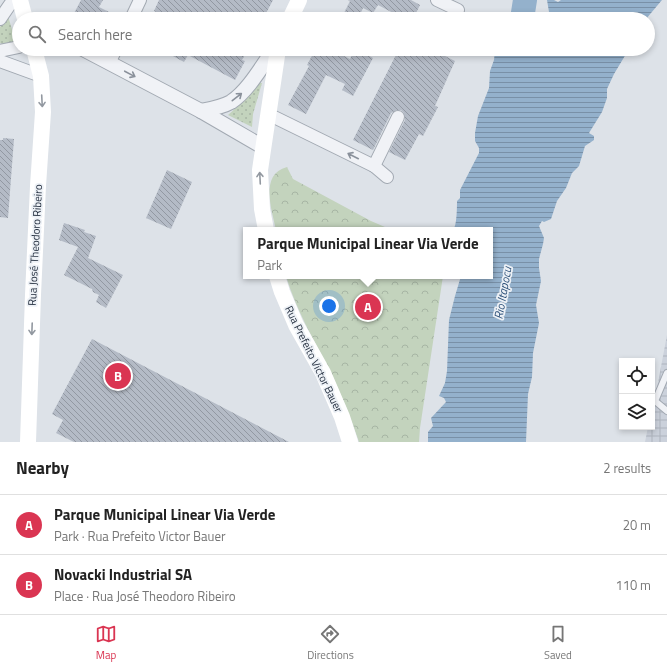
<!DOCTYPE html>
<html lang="en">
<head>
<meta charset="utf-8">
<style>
	:root { --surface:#fff; --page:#f2f2f2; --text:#222; --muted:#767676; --line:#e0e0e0; --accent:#da3552 }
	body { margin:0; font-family:"Titillium Web",sans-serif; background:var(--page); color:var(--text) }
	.controls { position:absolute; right:12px; bottom:12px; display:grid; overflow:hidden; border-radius:0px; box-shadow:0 2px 6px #0003 }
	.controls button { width:36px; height:36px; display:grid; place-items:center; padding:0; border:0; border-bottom:1px solid var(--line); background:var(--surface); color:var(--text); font:20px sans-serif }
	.you { position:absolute; left:329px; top:306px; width:14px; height:14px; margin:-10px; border:3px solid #fff; border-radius:50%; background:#1a73e8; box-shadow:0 0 0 6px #1a73e833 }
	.badge { display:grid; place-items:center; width:26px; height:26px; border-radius:50%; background:var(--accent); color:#fff; font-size:13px; font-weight:700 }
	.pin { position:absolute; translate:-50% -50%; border:2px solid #fff; box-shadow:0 1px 4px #0006 }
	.popup { position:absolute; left:243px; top:227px; width:250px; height:52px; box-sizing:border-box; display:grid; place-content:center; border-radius:0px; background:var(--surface); filter:drop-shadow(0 1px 3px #0005); font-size:13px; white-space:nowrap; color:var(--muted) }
	.popup b { font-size:15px; color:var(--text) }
	.popup::after { content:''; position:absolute; left:50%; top:100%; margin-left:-8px; border:8px solid transparent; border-top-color:var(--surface) }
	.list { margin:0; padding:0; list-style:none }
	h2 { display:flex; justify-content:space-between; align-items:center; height:52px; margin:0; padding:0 16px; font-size:17px }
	h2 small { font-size:13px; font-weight:400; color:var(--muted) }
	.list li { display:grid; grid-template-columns:26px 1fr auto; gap:12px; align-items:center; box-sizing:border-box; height:60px; padding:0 16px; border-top:1px solid var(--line) }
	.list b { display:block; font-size:15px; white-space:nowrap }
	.list p { margin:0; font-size:13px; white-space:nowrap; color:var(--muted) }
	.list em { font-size:13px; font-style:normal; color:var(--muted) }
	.icon { flex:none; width:22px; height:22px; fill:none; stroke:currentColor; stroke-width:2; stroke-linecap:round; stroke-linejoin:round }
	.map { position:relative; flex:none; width:667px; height:442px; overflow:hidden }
	.search { position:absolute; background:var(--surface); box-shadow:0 2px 6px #0003; left:12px; right:12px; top:12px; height:44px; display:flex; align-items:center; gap:10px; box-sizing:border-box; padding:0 14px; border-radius:22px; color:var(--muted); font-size:15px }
	.sheet { height:172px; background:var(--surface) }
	nav { display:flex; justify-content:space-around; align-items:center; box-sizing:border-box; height:56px; border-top:1px solid var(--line); background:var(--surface); font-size:11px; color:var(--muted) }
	nav a { display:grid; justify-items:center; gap:2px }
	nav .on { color:var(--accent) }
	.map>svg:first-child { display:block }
	.industrial { fill:url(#industrial-grid) }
	.grass { fill:url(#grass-dots) }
	.park { fill:url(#park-crowns) }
	.water { fill:url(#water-rules) }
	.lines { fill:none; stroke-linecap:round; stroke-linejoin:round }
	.river { stroke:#94b1cc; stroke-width:24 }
	.building { fill:url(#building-back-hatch) }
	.service-casing { stroke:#a2a9b2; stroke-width:8 }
	.minor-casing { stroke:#a2a9b2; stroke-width:14 }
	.tertiary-casing { stroke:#a2a9b2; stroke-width:16 }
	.service { stroke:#f0f2f6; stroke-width:6 }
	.minor { stroke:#f0f2f6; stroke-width:12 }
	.tertiary { stroke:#f0f2f6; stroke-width:14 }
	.secondary { stroke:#fff; stroke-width:16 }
	.oneway { stroke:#8a919b }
	.oneway2 { stroke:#9298a0 }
	.labels { text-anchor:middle; stroke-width:3.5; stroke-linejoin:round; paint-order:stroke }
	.street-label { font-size:11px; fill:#253040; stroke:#edf1f6 }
	.water-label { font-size:12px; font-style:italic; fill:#2c5078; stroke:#edf1f6 }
</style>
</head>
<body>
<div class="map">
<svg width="667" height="442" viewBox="0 0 667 442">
	<defs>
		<pattern id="industrial-grid" width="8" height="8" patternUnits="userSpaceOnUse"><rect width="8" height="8" fill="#cbd1db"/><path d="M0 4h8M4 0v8" fill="none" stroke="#aeb4bd"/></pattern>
		<pattern id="grass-dots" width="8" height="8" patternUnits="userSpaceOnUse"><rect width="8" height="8" fill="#c3d3bd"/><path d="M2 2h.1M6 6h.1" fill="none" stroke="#a7b5a4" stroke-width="1.8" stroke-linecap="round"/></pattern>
		<pattern id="park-crowns" width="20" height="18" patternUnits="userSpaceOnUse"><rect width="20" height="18" fill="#c3d3bd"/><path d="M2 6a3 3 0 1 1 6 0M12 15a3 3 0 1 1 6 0" fill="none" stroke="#a7b5a4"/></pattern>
		<pattern id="water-rules" width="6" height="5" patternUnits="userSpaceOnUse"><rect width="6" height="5" fill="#94b1cc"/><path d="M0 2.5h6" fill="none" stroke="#7990a7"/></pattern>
		<pattern id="building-back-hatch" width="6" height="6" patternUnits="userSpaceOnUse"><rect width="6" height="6" fill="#b4bbc6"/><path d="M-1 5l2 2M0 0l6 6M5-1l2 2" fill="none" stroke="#9298a2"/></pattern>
	</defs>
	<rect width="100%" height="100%" fill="#dde2e8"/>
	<path class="industrial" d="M 667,335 L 667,442 L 645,442 L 648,427 L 652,427 L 652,414 Z"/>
	<g class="grass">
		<path d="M 8,16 L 17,46 L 9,47 L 0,43 L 0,27 Z"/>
		<path d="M 259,83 L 262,83 L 253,114 L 252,127 L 228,115 L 248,97 Z"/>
	</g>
	<g class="park">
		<path d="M 287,167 L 293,179 L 371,221 L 392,230 L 276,230 C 272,210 259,174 287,167 Z"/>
		<path d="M 286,276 L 443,276 L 420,428 L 419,442 L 359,442 C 351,418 341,394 330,371 C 314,340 296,310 286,276 Z"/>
	</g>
	<g class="water">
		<path d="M 547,0 L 554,0 L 558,2 L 561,0 L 662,0 L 646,19 L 551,19 L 553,12 L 549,12 Z"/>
		<path d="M 514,13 L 520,19 L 500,19 L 503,15 Z"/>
		<path d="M 495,49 L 629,49 L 614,74 L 607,89 L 607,98 L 602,112 L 589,133 L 594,136 L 594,140 L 585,146 L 579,166 L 572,173 L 566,188 L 557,201 L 551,219 L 544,222 L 542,221 L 539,226 L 544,238 L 543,244 L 539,259 L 539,268 L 541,281 L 536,305 L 539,323 L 533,353 L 532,377 L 528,394 L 526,442 L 428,442 L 428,432 L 433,426 L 431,418 L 446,402 L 444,398 L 439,396 L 445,383 L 447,371 L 449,320 L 455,296 L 461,276 L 490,276 L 490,230 L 453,230 C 457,226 457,207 457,201 L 460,198 L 460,190 L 479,153 L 479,148 L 475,141 L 475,133 L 478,116 L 489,88 L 490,71 L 494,60 Z"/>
	</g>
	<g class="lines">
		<path class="river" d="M 522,19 L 525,0"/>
	</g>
	<g class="building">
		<path d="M 81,0 L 103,0 L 99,7 L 123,19 L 71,19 Z"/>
		<path d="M 159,0 L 273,0 L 263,19 L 171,19 L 154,11 Z"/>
		<path d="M 348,0 L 411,0 L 420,5 L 413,19 L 394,19 L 397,15 L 378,5 L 373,13 L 363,8 L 358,19 L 341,19 L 350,1 Z"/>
		<path d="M 160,49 L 248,49 L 242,60 L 245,61 L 235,80 L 188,55 L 184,62 Z"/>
		<path d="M 324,49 L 330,49 L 350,59 L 355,49 L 356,49 L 373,58 L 353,96 L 342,90 L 345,84 L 326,75 L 306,114 L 288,105 L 309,66 L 307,65 L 314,52 L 321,56 Z"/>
		<path d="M 399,49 L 449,49 L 445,56 L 455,61 L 435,106 L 438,107 L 423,136 L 419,134 L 405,160 L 389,152 L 405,120 L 404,113 L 401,110 L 397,110 L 391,113 L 373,150 L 353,140 Z"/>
		<path d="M 3,138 L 14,139 L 8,218 L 0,217 L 0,140 L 3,140 Z"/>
		<path d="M 167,170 L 192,182 L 171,229 L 146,218 Z"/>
		<path d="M 64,223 L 85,230 L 84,232 L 96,236 L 88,258 L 123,275 L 106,308 L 96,302 L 99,295 L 93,292 L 92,289 L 64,275 L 78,247 L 59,240 Z"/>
		<path d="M 92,339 L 289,442 L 74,442 L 56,433 L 63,420 L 52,414 Z"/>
	</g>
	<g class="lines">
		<g class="service-casing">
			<path id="service" d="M 667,373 L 655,401 L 667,411"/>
		</g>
		<g class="minor-casing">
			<g id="minor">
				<path d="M 437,0 L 458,10"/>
				<path d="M 0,19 L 13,0"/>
				<path d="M 131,19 L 140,0"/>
				<path d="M 0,51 L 19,47"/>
				<path d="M 0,61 L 41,76"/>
				<path d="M 109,63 L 116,49"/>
				<path d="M 268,114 L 374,166 L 387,177"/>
				<path d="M 374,166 L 398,117"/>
			</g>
		</g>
		<g class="tertiary-casing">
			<g id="tertiary">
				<path d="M 83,49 L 201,111 L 263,147"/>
				<path d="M 201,111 C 211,109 222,107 231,102 C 248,91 262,66 274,49"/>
			</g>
		</g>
		<use href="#service" class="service"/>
		<use href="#minor" class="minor"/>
		<use href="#tertiary" class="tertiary"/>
		<g class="secondary">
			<path d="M 20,0 L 25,19"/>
			<path d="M 290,19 L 299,0"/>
			<path d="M 266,230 L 262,209 L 260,170 L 278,49"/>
			<path d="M 277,276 L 282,292 L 296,325 L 323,373 L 342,417 L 350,442"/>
			<path d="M 28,442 L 33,295 L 38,186 L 43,112 L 41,76 L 34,49"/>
		</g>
	</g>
	<defs><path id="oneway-shaft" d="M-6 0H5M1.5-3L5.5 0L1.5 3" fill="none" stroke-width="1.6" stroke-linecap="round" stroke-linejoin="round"/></defs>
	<g class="oneway">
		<use href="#oneway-shaft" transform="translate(130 74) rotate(28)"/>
		<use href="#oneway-shaft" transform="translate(237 97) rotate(-38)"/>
		<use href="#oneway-shaft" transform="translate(353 156) rotate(-153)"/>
	</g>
	<g class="oneway2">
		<use href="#oneway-shaft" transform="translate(42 101) rotate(87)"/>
		<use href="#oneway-shaft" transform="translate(260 178) rotate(-93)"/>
		<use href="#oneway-shaft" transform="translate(32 329) rotate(92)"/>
	</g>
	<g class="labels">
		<g class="street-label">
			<text transform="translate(35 245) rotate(-87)" y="4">Rua José Theodoro Ribeiro</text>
			<text transform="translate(314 359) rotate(64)" y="4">Rua Prefeito Victor Bauer</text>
		</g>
		<g class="water-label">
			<text transform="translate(503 293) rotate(-80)" y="4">Rio Itapocu</text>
		</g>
	</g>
</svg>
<div class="controls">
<button><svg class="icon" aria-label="locate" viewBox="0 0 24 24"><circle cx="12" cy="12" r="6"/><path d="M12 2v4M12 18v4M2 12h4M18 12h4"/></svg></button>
<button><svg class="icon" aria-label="layers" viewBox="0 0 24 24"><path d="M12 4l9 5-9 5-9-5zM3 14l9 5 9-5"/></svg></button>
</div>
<div class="you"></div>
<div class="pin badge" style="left:368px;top:307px">A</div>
<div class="popup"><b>Parque Municipal Linear Via Verde</b>Park</div>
<div class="pin badge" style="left:118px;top:376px">B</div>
<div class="search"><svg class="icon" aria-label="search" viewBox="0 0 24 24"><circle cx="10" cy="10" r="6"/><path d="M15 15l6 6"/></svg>Search here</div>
</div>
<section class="sheet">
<h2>Nearby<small>2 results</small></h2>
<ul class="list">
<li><span class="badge">A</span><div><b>Parque Municipal Linear Via Verde</b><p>Park · Rua Prefeito Victor Bauer</p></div><em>20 m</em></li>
<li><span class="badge">B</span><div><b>Novacki Industrial SA</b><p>Place · Rua José Theodoro Ribeiro</p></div><em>110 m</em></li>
</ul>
</section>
<nav>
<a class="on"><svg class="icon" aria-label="map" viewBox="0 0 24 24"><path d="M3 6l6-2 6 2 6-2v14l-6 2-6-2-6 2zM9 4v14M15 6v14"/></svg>Map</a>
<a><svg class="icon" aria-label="directions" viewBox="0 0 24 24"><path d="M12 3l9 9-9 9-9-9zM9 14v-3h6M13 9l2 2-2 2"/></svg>Directions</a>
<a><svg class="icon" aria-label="saved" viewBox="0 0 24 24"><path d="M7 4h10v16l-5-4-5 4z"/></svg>Saved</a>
</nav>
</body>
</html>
